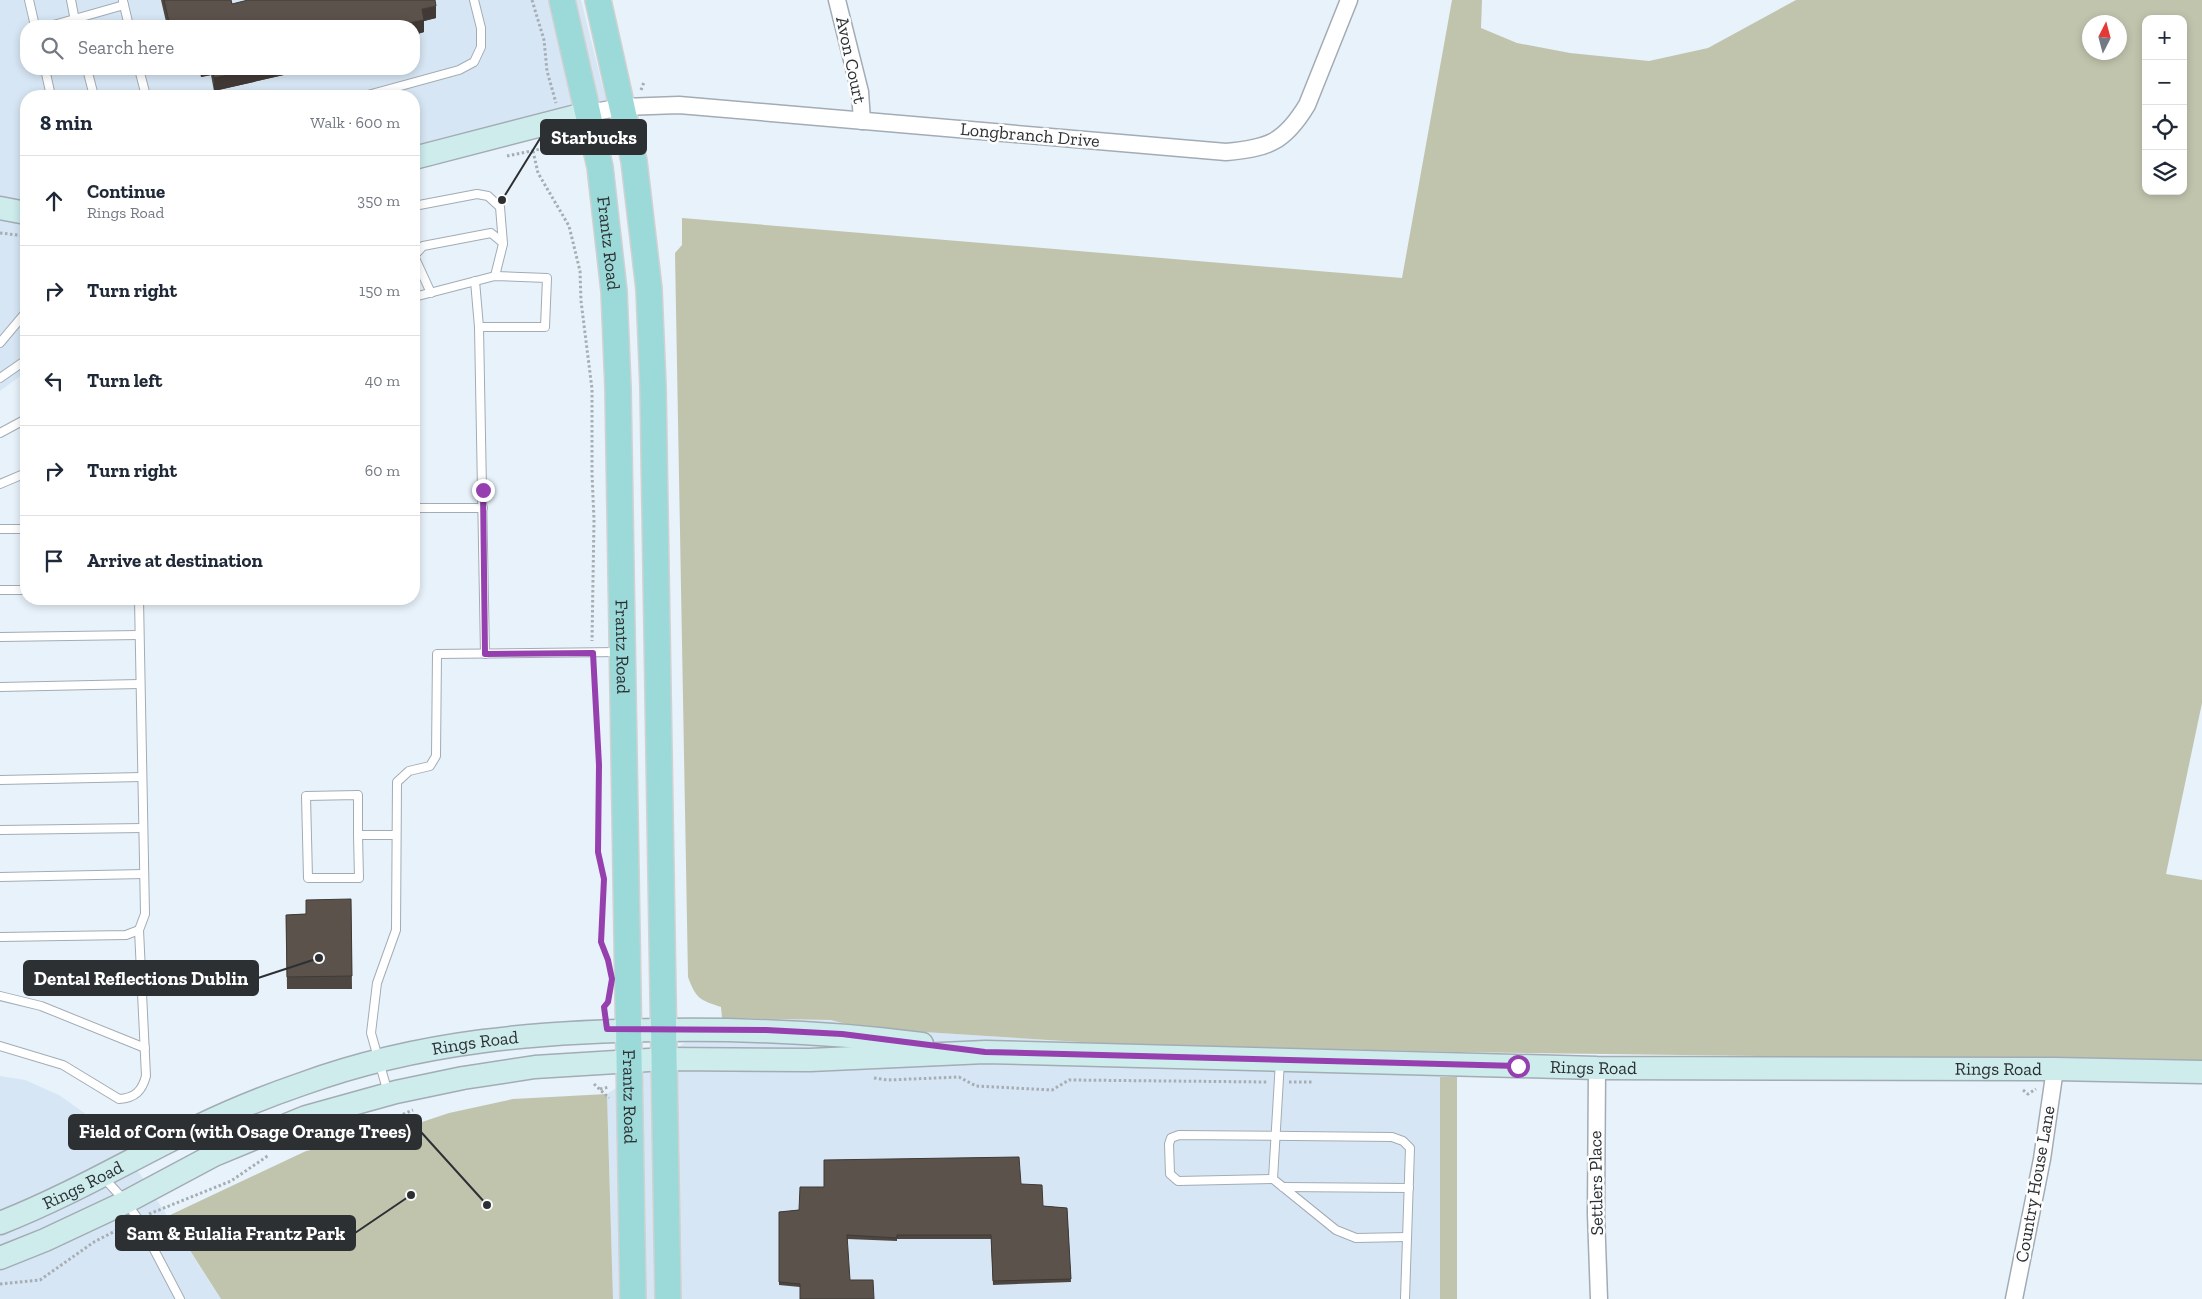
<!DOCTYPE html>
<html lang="en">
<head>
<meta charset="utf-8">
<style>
	:root { --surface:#fff; --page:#f2f2f3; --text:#1f2937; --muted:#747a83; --line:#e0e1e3 }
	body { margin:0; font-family:"Zilla Slab",serif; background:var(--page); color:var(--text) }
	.controls { position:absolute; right:15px; top:15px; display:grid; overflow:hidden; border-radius:10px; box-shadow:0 2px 8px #0003 }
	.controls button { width:45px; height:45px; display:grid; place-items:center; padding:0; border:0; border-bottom:1px solid var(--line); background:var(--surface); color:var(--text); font:25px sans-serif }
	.compass { position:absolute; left:2082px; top:15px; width:45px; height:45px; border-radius:50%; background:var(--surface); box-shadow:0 2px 8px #0003; rotate:6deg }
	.stop { position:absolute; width:15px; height:15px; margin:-11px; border:4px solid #9540ae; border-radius:50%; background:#fff }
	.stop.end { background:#9540ae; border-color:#fff; box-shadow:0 1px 5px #0008 }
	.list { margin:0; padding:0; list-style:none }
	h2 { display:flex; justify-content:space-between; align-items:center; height:65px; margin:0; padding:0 20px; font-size:21px }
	h2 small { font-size:16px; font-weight:400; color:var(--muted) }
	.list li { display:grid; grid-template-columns:32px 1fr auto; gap:15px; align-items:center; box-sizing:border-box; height:90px; padding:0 20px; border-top:1px solid var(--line) }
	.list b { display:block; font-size:19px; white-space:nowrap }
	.list p { margin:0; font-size:16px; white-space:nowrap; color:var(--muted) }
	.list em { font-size:16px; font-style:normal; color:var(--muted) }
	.icon { flex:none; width:28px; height:28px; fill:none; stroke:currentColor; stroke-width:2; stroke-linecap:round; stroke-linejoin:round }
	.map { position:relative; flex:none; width:2202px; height:1299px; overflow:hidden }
	.search { position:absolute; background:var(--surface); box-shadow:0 2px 8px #0003; left:20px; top:20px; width:400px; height:55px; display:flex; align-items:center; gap:12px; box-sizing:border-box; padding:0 18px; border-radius:20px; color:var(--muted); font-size:19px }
	.panel { position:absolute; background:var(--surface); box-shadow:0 2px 8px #0003; left:20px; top:90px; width:400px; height:515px; border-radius:20px }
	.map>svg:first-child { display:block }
	.built { fill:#d7e6f4; fill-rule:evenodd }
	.green { fill:#c1c4ad; fill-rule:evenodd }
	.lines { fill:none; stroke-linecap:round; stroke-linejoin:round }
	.lane-casing { stroke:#a3acb4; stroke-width:10 }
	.street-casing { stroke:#a3acb4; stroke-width:19 }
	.secondary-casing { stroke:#a3acb4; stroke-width:25 }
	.primary-casing { stroke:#d1d1d2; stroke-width:28 }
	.path { stroke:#a6aeb4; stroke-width:3; stroke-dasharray:2.5 2.5; stroke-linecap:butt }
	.lane { stroke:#fff; stroke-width:8 }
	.street { stroke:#fff; stroke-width:16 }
	.secondary { stroke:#ceecec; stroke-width:22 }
	.primary { stroke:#9cd9d9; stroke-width:25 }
	.wall { fill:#4e4741 }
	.shaded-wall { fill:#403935 }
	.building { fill:#5b524c; stroke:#403935 }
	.route { stroke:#9540ae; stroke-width:6 }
	.labels { text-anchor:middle; stroke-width:5; stroke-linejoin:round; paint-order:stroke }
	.street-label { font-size:18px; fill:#2c3033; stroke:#fdfdfd }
	.leader { fill:none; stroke:#2c3033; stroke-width:2 }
	.callout-dot { fill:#2c3033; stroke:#fdfdfd; stroke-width:2 }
	.callout { fill:#2c3033; stroke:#2c3033; stroke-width:2 }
	.callout-label { font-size:19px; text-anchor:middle; font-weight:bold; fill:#fff }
</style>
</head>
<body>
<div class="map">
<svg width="2202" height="1299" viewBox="0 0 2202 1299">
	<rect width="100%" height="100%" fill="#e8f2fa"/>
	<g class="built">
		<path d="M 0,0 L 581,0 L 611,120 L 414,168 L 414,96 L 26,96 L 26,372 L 0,391 ZM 26,26 L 414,26 L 414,69 L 26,69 Z"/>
		<path d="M 722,1018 L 831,1020 L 861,1028 L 1112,1044 L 1440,1052 L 1440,1299 L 613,1299 L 607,1094 Z"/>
		<path d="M 0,1076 L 25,1080 L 59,1095 L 114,1134 L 221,1299 L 0,1299 Z"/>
	</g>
	<g class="green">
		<path d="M 1452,0 L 1482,0 L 1481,28 L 1517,43 L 1570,53 L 1649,61 L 1708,48 L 1796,0 L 2202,0 L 2202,703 L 2166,874 L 2202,880 L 2202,1062 L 1457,1052 L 1112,1044 L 861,1028 L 831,1020 L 722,1018 L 721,1007 C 700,1000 696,999 688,977 L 675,253 L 682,245 L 682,218 L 1402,278 ZM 2146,19 L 2183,19 L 2183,191 L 2146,191 ZM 2090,22 L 2120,22 L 2120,52 L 2090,52 Z"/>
		<rect x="1440" y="1077" width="17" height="222"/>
		<path d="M 607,1094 L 613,1299 L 221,1299 L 168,1216 L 306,1151 L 386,1134 L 449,1113 L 513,1099 Z"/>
	</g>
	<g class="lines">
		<g class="lane-casing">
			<g id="lane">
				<path d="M 29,0 L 35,26"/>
				<path d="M 71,0 L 76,26"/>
				<path d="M 123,1 L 129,26"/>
				<path d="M 50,26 L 124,5"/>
				<path d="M 45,69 L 51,96"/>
				<path d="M 87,69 L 94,96"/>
				<path d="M 139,69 L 146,96"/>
				<path d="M 364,96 L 459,70 L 474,62 L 481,47 L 481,28 L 474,0"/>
				<path d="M 414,206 L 477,194 L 488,196 L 500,207 L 503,244 L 495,276"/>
				<path d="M 414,256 L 423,246 L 491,233 L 503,243"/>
				<path d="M 414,256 L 431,293"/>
				<path d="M 414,297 L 495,276 L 547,278 L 545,327 L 479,327 L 475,281"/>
				<path d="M 479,327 L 485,654"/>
				<path d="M 0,343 L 26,312"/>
				<path d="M 0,378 L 26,360"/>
				<path d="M 0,433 L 26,419"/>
				<path d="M 0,484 L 26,473"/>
				<path d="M 414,508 L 483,508"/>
				<path d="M 0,529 L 26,529"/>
				<path d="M 0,590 L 26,590"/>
				<path d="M 0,637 L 139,635"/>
				<path d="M 0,687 L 139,684"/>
				<path d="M 0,780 L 142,777"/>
				<path d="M 0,830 L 143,828"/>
				<path d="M 358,835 L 359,878 L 308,878 L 306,796 L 358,795 L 358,835 L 396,835"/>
				<path d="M 0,877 L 144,874"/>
				<path d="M 0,937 L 126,935 L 139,930 L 145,914 L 139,599"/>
				<path d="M 0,996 L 41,1006 L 145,1048"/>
				<path d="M 0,1046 L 63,1065 L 119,1099 C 135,1098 142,1091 146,1076 L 139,930"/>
				<path d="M 1280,1061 L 1273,1179 L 1336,1230 L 1356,1238 L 1407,1237"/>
				<path d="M 388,1093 L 371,1033 L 377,983 L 396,930 L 397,782 L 409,771 L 430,766 L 436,756 L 437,654 L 619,652"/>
				<path d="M 103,1177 L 126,1202 L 138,1219 L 180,1299"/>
				<path d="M 1273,1179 L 1178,1181 L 1170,1174 L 1169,1144 L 1171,1138 L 1179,1135 L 1392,1137 L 1403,1141 L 1410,1148 L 1405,1299"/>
				<path d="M 1283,1187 L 1409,1188"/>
			</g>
		</g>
		<g class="street-casing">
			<g id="street">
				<path d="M 837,0 L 860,92 L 862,121"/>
				<path d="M 588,113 L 623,107 L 679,105 L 1226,152 C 1268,148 1284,143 1307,105 L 1349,0"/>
				<path d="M 1597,1068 L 1596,1214 L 1599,1299"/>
				<path d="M 2014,1299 L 2042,1159 L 2055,1069"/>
			</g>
		</g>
		<g class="secondary-casing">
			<g id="secondary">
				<path d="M 414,158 L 588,113"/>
				<path d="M 0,208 L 26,213"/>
				<path id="s1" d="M 0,1223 C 69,1196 133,1158 199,1126 C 232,1110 267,1096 302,1084 C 420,1041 542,1031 667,1030 C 753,1029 837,1033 922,1044"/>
				<path id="s2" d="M 0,1258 L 45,1240 L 126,1202 L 214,1155 L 306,1117 L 396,1092 L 463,1078 L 535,1067 L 665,1059 L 810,1060 L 985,1052 L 1597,1068 L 2055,1069 L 2202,1072"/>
			</g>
		</g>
		<g class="primary-casing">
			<g id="primary">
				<path id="s3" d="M 562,0 L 600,167 L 614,291 L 618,388 L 633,1299"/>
				<path d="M 598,0 L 634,161 L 649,289 L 653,387 L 668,1299"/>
			</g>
		</g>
		<g class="path">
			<path d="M 532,0 L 544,40 L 547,71 L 556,103"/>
			<path d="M 641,90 L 644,82"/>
			<path d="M 533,151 L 538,173 L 569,226 L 580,271 L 581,301 L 592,389 L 592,474 L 594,520 L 592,641"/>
			<path d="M 507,156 L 574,142"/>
			<path d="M 0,233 L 26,236"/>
			<path d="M 593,662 L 599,765 L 599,852 L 604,878"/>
			<path d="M 604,891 L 601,942 L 605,952"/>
			<path d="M 874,1078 L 888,1080 L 959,1077 L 976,1086 L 1052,1090 L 1069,1080 L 1268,1082"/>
			<path d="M 1289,1082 L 1313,1082"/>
			<path d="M 594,1084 L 609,1098"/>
			<path d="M 600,1089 L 609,1087"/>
			<path d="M 2023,1090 L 2028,1094 L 2036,1089"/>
			<path d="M 293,1145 C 311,1141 329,1141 347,1137 C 370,1132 391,1119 413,1110"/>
			<path d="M 149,1214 L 231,1181 L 269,1155"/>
			<path d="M 0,1284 L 40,1280 L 94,1242 L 117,1230"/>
		</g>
		<use href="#lane" class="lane"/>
		<use href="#street" class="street"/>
		<use href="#secondary" class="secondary"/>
		<use href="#primary" class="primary"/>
	</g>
	<g class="wall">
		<path d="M 161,0 L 231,0 L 232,4 L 436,18 L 424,21 L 424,32 L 414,35 L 414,26 L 167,26 Z"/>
		<path d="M 199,69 L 310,69 L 214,91 L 211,75 L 201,77 Z"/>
		<path d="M 351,899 L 352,989 L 287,989 L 286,915 L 306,914 Z"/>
		<path d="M 1021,1184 L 1043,1206 L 1067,1208 L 1071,1282 L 993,1285 L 991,1239 L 897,1239 L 897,1241 L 848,1239 L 800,1287 L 779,1285 L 779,1212 L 799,1210 L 824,1187 Z"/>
	</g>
	<g class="shaded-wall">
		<path d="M 436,6 L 436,18 L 424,21 L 424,32 L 414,35 L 414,26 L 409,26 L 409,23 L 422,9 Z"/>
		<path d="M 201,69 L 211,69 L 211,75 L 201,77 Z"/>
		<path d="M 256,69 L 310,69 L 214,91 L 214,78 Z"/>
	</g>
	<g class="building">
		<path d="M 164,0 L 231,0 L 232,4 L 248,0 L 435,0 L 436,6 L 422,9 L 424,20 L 409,23 L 410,26 L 170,26 Z"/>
		<path d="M 212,69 L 256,69 L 214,78 Z"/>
		<path d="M 351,899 L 352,976 L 287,977 L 286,915 L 306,914 L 306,900 Z"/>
		<path d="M 1019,1157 L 1021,1184 L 1042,1185 L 1043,1206 L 1067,1208 L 1071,1279 L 993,1281 L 991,1235 L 897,1235 L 897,1238 L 847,1235 L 850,1280 L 873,1280 L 874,1299 L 800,1299 L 800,1284 L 779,1282 L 779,1212 L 799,1210 L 800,1187 L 824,1187 L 824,1160 Z"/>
	</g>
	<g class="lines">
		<path class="route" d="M 483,490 L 485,654 L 593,653 L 599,765 L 598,852 L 604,879 L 601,942 L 608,960 L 612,979 L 608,1002 L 604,1007 L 607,1029 L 766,1030 L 842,1034 L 985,1052 L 1518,1066"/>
	</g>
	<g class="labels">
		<g class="street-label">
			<text transform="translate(851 60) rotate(78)" y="6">Avon Court</text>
			<text transform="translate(1030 135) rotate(5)" y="6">Longbranch Drive</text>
			<text dy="6" stroke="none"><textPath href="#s3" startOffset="248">Frantz Road</textPath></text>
			<text dy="6" stroke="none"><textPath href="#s3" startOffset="652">Frantz Road</textPath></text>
			<text dy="6" stroke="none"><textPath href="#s1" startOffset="511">Rings Road</textPath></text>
			<text dy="6" stroke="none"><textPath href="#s2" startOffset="1631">Rings Road</textPath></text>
			<text dy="6" stroke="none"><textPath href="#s2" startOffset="2036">Rings Road</textPath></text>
			<text dy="6" stroke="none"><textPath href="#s3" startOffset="1102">Frantz Road</textPath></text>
			<text transform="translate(1596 1183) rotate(-91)" y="6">Settlers Place</text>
			<text transform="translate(2035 1184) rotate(-80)" y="6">Country House Lane</text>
			<text dy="6" stroke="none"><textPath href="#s1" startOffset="91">Rings Road</textPath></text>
		</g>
	</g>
	<path class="leader" d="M502 200L541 137M319 958L258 978M487 1205L421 1132M411 1195L355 1233"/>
	<g class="callout-dot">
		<circle cx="502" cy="200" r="5"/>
		<circle cx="319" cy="958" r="5"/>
		<circle cx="487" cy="1205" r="5"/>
		<circle cx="411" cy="1195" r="5"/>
	</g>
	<g class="callout">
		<rect x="541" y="120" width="105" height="34" rx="5"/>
		<rect x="24" y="961" width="234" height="34" rx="5"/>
		<rect x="69" y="1115" width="352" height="34" rx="5"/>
		<rect x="116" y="1216" width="239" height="34" rx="5"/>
	</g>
	<g class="callout-label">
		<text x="594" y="144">Starbucks</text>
		<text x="141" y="985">Dental Reflections Dublin</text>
		<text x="245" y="1138">Field of Corn (with Osage Orange Trees)</text>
		<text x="236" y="1240">Sam &amp; Eulalia Frantz Park</text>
	</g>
</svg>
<div class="controls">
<button>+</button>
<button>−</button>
<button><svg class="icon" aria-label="locate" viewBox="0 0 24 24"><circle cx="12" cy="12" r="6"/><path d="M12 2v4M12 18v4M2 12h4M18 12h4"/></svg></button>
<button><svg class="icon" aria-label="layers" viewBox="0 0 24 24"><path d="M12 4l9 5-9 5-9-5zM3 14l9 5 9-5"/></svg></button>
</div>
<svg class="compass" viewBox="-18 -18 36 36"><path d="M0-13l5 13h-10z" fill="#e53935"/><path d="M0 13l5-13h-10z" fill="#747a83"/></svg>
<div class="stop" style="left:1518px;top:1066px"></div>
<div class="stop end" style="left:483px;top:490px"></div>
<div class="search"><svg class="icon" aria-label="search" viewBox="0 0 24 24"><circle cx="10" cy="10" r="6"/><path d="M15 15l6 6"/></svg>Search here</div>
<section class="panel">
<h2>8 min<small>Walk · 600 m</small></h2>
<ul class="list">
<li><svg class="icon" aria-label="ahead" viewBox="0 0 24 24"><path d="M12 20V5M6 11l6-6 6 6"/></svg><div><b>Continue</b><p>Rings Road</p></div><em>350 m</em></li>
<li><svg class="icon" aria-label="right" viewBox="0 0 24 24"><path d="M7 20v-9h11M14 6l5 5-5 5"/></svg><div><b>Turn right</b></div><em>150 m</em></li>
<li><svg class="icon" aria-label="left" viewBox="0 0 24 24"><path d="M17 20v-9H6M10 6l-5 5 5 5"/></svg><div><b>Turn left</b></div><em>40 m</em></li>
<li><svg class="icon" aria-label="right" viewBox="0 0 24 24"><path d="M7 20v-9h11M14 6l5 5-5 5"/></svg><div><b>Turn right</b></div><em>60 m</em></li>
<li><svg class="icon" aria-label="arrive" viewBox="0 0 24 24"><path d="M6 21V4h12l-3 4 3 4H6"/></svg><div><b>Arrive at destination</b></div></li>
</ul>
</section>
</div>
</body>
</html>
